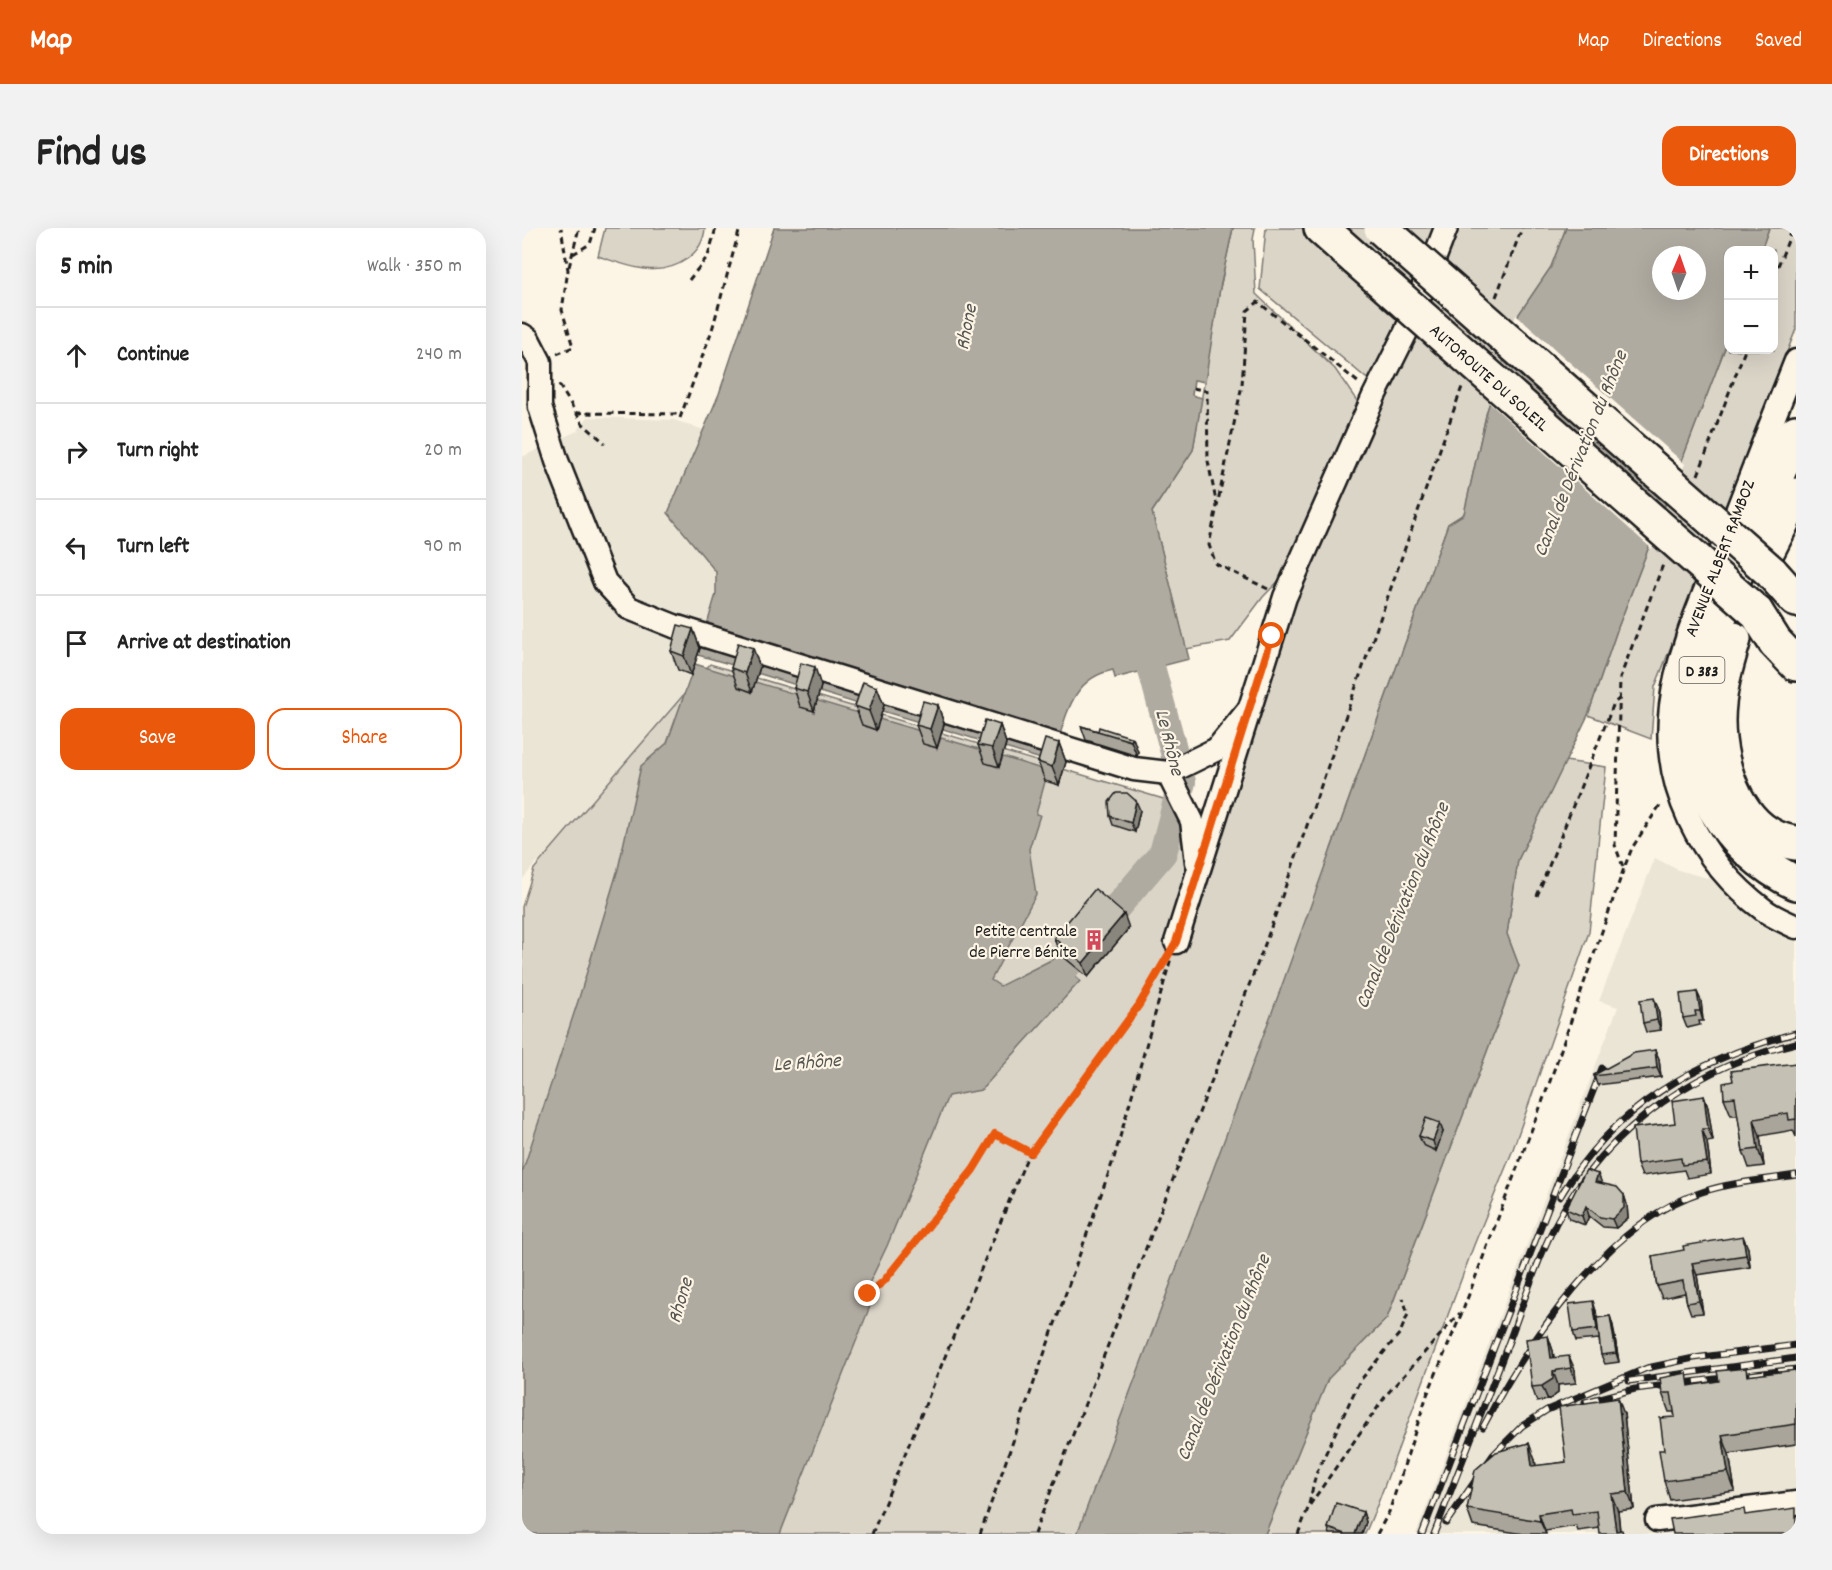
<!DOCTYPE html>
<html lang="en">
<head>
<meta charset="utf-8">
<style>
	:root { --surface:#fff; --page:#f2f2f2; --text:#222; --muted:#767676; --line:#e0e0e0; --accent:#ea580c }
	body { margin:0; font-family:Dekko,sans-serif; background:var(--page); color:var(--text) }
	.controls { position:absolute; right:18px; top:18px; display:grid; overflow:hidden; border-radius:12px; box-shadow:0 6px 24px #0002 }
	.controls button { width:54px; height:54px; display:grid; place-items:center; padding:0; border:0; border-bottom:2px solid var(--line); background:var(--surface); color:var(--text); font:30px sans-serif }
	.compass { position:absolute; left:1130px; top:18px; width:54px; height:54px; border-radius:50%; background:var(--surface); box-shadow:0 6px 24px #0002; rotate:2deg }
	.stop { position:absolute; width:18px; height:18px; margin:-14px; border:4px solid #ea580c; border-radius:50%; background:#fff }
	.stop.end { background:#ea580c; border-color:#fff; box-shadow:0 2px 6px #0008 }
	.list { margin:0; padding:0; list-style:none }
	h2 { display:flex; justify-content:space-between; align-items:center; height:78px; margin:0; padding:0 24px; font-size:26px }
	h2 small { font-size:20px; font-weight:400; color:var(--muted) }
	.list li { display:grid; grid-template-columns:39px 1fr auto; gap:18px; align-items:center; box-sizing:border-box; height:96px; padding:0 24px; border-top:2px solid var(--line) }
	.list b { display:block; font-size:22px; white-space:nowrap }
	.list em { font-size:20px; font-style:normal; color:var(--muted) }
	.actions { display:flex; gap:12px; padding:18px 24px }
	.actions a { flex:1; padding:14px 0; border:2px solid var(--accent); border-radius:18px; text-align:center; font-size:21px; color:var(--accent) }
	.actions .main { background:var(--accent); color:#fff }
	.icon { flex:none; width:33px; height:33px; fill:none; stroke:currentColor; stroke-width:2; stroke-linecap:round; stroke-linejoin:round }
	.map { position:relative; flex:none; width:1274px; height:1306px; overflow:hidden; border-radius:18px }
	header { display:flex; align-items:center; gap:36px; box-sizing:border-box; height:84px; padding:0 30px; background:var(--accent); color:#fff }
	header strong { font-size:28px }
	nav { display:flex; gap:33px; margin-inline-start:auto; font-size:21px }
	.intro { display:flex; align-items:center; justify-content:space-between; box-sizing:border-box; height:144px; padding:0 36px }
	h1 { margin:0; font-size:42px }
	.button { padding:15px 27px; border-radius:18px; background:var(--accent); color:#fff; font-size:21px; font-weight:700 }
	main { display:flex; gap:36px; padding:0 36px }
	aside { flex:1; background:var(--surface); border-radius:18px; box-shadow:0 6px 24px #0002 }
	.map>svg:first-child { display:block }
	.built { fill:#ebe5d6 }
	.green { fill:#dbd5c8; stroke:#7c7872; stroke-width:1.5 }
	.water { fill:#b0aba1; stroke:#75726c; stroke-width:1.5; fill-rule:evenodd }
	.pier { fill:#fcf5e5 }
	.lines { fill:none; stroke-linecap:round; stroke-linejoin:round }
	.river { stroke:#b0aba1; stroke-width:28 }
	.minor-casing { stroke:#1c1c1c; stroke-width:27 }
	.highway-casing { stroke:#1c1c1c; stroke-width:38 }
	.path { stroke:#1c1c1c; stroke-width:3; stroke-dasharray:6 4.5; stroke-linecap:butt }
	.minor { stroke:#fcf5e5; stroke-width:22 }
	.highway { stroke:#fcf5e5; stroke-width:33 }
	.rail-casing { stroke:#1c1c1c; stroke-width:7 }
	.rail { stroke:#fcf5e5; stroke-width:4.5; stroke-dasharray:14; stroke-linecap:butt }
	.highway-bridge-casing { stroke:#1c1c1c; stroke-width:38; stroke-linecap:butt }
	.highway-bridge { stroke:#fcf5e5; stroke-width:33 }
	.wall { fill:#a9a59a; stroke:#1c1c1c; stroke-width:1.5 }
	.shaded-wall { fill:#89867d; stroke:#1c1c1c; stroke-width:1.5 }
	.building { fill:#c4c0b3; stroke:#1c1c1c; stroke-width:1.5 }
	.route { stroke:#ea580c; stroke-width:8 }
	.labels { text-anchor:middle; stroke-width:4.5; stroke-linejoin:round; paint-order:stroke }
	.shield { fill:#fcf5e5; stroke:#5f5d58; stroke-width:1.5 }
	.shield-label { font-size:16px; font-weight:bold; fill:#1c1c1c }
	.street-label { font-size:18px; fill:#1c1c1c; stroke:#fcf5e5 }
	.poi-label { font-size:18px; fill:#1c1c1c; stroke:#fcf5e5; text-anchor:end }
	.water-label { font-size:20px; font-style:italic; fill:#575551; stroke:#fcf5e5 }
</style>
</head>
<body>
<header>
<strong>Map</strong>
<nav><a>Map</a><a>Directions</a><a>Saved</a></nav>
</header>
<div class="intro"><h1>Find us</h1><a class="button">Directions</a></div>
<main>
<aside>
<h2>5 min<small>Walk · 350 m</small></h2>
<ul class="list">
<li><svg class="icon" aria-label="ahead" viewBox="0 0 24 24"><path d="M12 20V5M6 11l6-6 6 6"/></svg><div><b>Continue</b></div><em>240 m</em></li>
<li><svg class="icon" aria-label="right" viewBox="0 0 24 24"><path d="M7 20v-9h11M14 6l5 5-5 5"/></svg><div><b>Turn right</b></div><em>20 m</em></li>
<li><svg class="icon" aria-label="left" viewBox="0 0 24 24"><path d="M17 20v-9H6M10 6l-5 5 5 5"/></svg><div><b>Turn left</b></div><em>90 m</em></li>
<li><svg class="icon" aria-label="arrive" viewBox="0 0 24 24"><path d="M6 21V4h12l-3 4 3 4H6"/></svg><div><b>Arrive at destination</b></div></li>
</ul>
<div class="actions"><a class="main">Save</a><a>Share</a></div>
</aside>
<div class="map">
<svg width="1274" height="1306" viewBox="0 0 1274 1306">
	<rect width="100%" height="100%" fill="#fcf5e5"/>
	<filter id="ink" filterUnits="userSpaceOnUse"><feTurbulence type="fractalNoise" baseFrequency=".0167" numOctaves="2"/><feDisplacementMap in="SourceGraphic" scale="12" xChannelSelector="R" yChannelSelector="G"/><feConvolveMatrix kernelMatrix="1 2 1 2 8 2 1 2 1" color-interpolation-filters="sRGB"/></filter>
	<g filter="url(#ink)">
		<g class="built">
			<path d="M 66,189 L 152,192 L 182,202 L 146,285 L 194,343 L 194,366 L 145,515 L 13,636 L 0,652 L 0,229 L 55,203 Z"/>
			<path d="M 1133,630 L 1156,642 L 1189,651 L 1216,678 L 1253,702 L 1274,712 L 1274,1306 L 894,1306 L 1096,779 L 1077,773 Z"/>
		</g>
		<g class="green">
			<path d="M 83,0 L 183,0 C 182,14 176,23 165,31 C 137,51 106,38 76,28 Z"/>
			<path d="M 711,0 L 733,0 L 731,12 L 734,66 L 813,141 L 837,176 L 767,342 L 741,369 L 708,413 L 664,421 L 630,284 L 671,222 L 698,60 Z"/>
			<path d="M 744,0 L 1044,0 L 1029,39 L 997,86 L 965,183 L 942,286 L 926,296 L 809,621 L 668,1306 L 0,1306 L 0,679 L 12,641 L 188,436 L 702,589 L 766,388 L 863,166 L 738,61 Z"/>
			<path d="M 1247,0 L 1274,0 L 1274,101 L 1133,459 L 1129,511 L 1066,487 L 1095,402 L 1206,112 L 1206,122 L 1252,122 L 1252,22 L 1239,22 Z"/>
			<path d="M 1043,533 L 1084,539 L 1067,704 L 990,924 L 952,1017 L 856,1275 L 843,1306 L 743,1306 L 806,1150 L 865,1090 L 997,738 L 985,706 L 996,632 Z"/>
		</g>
		<g class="water">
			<path d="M 252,0 L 711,0 L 698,60 L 683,154 L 672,152 L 670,167 L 680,170 L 671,222 L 630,284 L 667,431 L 593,450 L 591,442 C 545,451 544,496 529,534 L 483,520 L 485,514 L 469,516 L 421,501 L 421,494 L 407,497 L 360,483 L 360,476 L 346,479 L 298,464 L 300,451 L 284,460 L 235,445 L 238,438 L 221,440 L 176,427 L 194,366 L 194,344 L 146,285 L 197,166 Z"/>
			<path d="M 1044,0 L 1247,0 L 1239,22 L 1206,22 L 1206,112 L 1095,402 L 1066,487 L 996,632 L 985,706 L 997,738 L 865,1090 L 806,1151 L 743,1306 L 555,1306 L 759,760 L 926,296 L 942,286 L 965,183 L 997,86 L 1029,39 ZM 1139,27 L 1175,27 L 1175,63 L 1139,63 Z"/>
			<path d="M 173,436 L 219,450 L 216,459 L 229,464 L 233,454 L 343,487 L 340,497 L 354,502 L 357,491 L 405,505 L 415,520 L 419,510 L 467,524 L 477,539 L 481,529 L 526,543 L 514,586 L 518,587 L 507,621 L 514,666 L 469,752 L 478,758 L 533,730 L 558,753 L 459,862 L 426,868 L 365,1018 L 343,1064 L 352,1068 L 258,1306 L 0,1306 L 0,945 L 57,770 L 96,641 L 119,538 L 145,515 Z"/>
		</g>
		<g class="pier">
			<path d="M 994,87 L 1163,236 L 1147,276 L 980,128 Z"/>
			<path d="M 979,133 L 1145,281 L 1130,321 L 965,173 Z"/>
		</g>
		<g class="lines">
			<path class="river" d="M 519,768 L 641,625 L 660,554 L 624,420 L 611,406"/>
			<g class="minor-casing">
				<g id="minor">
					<path d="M 0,107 L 6,111 L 18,134 L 18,179 L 35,233 L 83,354 L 107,380 L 152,398 L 612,541 L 646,545 L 695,521 L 725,484"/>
					<path d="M 1274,133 C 1250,193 1226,254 1203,314 C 1182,367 1156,421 1149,478 C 1139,558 1178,634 1242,682 C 1251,689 1264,694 1274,699"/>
					<path d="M 646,545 L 670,593 L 675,634"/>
					<path d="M 654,714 L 763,369 L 852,168 L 884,104 L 924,0"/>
					<path d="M 1135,1292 L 1274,1275"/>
				</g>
			</g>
			<g class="highway-casing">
				<g id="highway">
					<path d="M 799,0 L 835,32"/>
					<path d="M 1274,204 C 1252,253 1232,302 1212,351 C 1197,391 1180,431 1173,473 C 1159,551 1206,622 1274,655"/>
					<path d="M 1245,324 L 1274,267"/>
					<path d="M 1249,344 L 1274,372"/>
					<path d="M 1234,384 L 1253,414 L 1274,436"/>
					<path d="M 1212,411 C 1204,438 1196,465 1196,493 C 1196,541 1219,609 1274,615"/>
				</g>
			</g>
			<g class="path">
				<path d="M 51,26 L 68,16 L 73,0"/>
				<path d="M 47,39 L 57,0"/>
				<path d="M 1252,48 L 1271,0"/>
				<path d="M 167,52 L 186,28 L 194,0"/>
				<path d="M 974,69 L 1000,0"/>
				<path d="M 35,126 L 51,119 L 40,82 L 46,42 L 39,0"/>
				<path d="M 37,157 L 61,196 L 83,215"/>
				<path d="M 671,160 L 685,163 L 686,233 L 695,278"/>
				<path d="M 54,185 L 159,186"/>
				<path d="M 158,190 L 190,102 L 218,0"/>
				<path d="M 1176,247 L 1223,122"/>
				<path d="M 746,361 L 694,336 L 687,317 L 720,157 L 725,83 L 736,74 L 837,155"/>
				<path d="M 1101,639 L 1093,617 L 1098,450 L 1142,334"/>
				<path d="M 1015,668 L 1092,475 L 1097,471"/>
				<path d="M 346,1066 L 362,1053 L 451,942 L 473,906 L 509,925"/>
				<path d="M 787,1276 L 794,1246 L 837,1154 L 878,1105 L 886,1086 L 881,1070"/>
				<path d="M 350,1306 L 504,932 L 617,776 L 645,729"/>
				<path d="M 458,1306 L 592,930 L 649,730"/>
				<path d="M 512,1306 L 742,719 L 941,156"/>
				<path d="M 776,1306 L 787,1278 L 865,1166 L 938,1085"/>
				<path d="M 855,1306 L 867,1284 L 905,1167 L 941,1082 L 1027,856 L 1102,640 L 1110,620 L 1140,574"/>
			</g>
			<use href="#minor" class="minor"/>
			<use href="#highway" class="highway"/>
			<g class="rail-casing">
				<g id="rail">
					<path d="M 1038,969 C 1091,879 1175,831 1274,805"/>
					<path d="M 1107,1153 L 1274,1130"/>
					<path d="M 1063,1174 L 1113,1161 L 1274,1141"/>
					<path d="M 961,1199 C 1005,1115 1086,993 1180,964 C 1210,954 1243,952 1274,947"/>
					<path d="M 924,1295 L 971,1227 L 1000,1198 L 1025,1182 L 1125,1140 L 1172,1130 L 1274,1117"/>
					<path d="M 900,1306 L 1080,840"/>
					<path d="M 912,1306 C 937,1243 961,1179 986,1116 C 999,1082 1010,1047 1025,1014 C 1071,910 1165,841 1274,815"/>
				</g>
			</g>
			<use href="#rail" class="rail"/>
			<g class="highway-bridge-casing">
				<g id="highway-bridge">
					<path d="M 859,0 L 1249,344"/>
					<path id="s1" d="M 835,32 L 1234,384"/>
				</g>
			</g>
			<use href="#highway-bridge" class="highway-bridge"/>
		</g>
		<g class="wall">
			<path d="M 171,401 L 178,420 L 169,447 L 156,442 L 149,423 Z"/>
			<path d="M 238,439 L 230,464 L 216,459 L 209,440 Z"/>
			<path d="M 299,458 L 292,483 L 278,479 L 272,460 Z"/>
			<path d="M 355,459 L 362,477 L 354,502 L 340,497 L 333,478 Z"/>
			<path d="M 416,477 L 422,496 L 415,520 L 401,516 L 394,497 Z"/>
			<path d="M 478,497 L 484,515 L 477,539 L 463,535 L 456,517 Z"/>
			<path d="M 559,498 L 576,503 L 611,510 L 616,524 L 615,528 L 564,512 Z"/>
			<path d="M 537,515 L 544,534 L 537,557 L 523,553 L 516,534 Z"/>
			<path d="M 618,582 L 613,604 L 591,597 L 588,588 Z"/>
			<path d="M 607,700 L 566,749 L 537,725 L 532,710 Z"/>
			<path d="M 1175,764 L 1179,773 L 1181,793 L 1177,793 L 1178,797 L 1165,800 L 1161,790 Z"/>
			<path d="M 1136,780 L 1139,802 L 1124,804 L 1121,795 Z"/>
			<path d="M 1133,822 L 1137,831 L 1139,849 L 1075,857 L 1072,847 Z"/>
			<path d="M 1274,835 L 1274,909 L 1271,902 L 1238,908 L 1242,938 L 1227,940 L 1221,923 L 1216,887 L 1209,887 L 1202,870 L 1211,853 Z"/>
			<path d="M 1182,868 L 1186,880 L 1191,913 L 1185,914 L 1189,946 L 1165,950 L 1162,942 L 1120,948 L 1115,936 L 1153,895 Z"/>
			<path d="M 921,904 L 914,923 L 901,917 L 897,908 Z"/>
			<path d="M 1080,956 L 1102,967 L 1105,977 L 1106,990 L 1094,1000 L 1081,999 L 1067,988 L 1063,997 L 1047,991 L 1044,981 Z"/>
			<path d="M 1226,1020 L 1228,1039 L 1175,1047 L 1181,1085 L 1169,1086 L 1165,1075 L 1163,1065 L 1140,1070 L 1135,1058 L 1130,1028 Z"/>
			<path d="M 1074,1083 L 1075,1090 L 1088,1088 L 1091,1098 L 1097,1134 L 1083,1136 L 1079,1127 L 1077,1111 L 1054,1113 L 1051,1104 Z"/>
			<path d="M 1026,1108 L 1031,1123 L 1032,1130 L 1053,1142 L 1054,1155 L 1036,1157 L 1036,1165 L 1026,1172 L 1015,1174 L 1010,1159 Z"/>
			<path d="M 1274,1142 L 1274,1216 L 1207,1226 L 1213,1263 L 1148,1272 L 1142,1253 L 1142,1222 L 1153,1189 L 1152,1184 L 1147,1184 L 1140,1165 L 1169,1157 L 1227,1148 Z"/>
			<path d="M 1102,1186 L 1112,1281 L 1096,1283 L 1098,1302 L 1102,1306 L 1078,1300 L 1056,1303 L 1054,1298 L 1023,1303 L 1024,1306 L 1002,1306 L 951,1298 L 945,1281 L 1013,1232 L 1014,1238 L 1044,1234 Z"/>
			<path d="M 841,1284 L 844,1294 L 840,1306 L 808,1306 L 806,1300 Z"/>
		</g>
		<g class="shaded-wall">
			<path d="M 171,401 L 178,420 L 169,447 L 162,428 Z"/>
			<path d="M 231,420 L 238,439 L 230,464 L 223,445 Z"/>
			<path d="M 293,439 L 299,458 L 292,483 L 285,464 Z"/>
			<path d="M 355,459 L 362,477 L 354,502 L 347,483 Z"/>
			<path d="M 416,477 L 422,496 L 415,520 L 408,501 Z"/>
			<path d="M 478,497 L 484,515 L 477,539 L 470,520 Z"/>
			<path d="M 611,510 L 616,524 L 615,528 L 609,513 Z"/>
			<path d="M 537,515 L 544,534 L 537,557 L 530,539 Z"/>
			<path d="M 614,573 L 618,582 L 613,604 L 609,595 Z"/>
			<path d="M 602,686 L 607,700 L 566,749 L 561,735 Z"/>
			<path d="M 1175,764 L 1179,773 L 1181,793 L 1178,783 Z"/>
			<path d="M 1132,770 L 1136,780 L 1139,802 L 1135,792 Z"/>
			<path d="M 1133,822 L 1137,831 L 1139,849 L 1135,840 Z"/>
			<path d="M 1182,868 L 1186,880 L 1191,913 L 1186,901 Z"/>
			<path d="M 1232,891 L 1238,908 L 1242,938 L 1236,921 Z"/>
			<path d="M 918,895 L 921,904 L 914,923 L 911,913 Z"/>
			<path d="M 1180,901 L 1185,914 L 1189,946 L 1185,934 Z"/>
			<path d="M 1076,946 L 1080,955 L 1073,954 Z"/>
			<path d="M 1102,967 L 1105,977 L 1106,990 L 1094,1000 L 1090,991 Z"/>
			<path d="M 1064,978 L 1067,988 L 1063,997 L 1060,988 Z"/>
			<path d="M 1221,1008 L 1226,1020 L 1228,1039 L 1224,1027 Z"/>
			<path d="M 1170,1035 L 1175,1047 L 1181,1085 L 1177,1073 Z"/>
			<path d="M 1071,1073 L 1074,1083 L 1078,1111 L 1075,1101 Z"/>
			<path d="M 1088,1088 L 1091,1098 L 1097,1134 L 1094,1125 Z"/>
			<path d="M 1026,1108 L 1031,1123 L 1034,1144 L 1029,1130 Z"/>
			<path d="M 1047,1128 L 1053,1142 L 1054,1155 L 1049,1140 Z"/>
			<path d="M 1031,1143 L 1036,1157 L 1036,1165 L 1026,1172 L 1020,1158 Z"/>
			<path d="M 1096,1170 L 1102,1186 L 1112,1281 L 1106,1264 Z"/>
			<path d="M 1200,1207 L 1207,1226 L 1213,1263 L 1206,1244 Z"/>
			<path d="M 1007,1215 L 1013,1232 L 1016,1255 L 1010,1238 Z"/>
			<path d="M 1089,1266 L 1096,1283 L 1098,1306 L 1094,1303 Z"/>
			<path d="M 841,1284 L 844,1294 L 840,1306 L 833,1306 Z"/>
			<path d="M 1017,1286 L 1023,1303 L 1024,1306 L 1018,1293 Z"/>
		</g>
		<g class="building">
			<path d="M 156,397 L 171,401 L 162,428 L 149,423 Z"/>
			<path d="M 216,415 L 231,420 L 223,445 L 209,440 Z"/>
			<path d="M 279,435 L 293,439 L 285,464 L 272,460 Z"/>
			<path d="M 341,454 L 355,459 L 347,483 L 333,478 Z"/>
			<path d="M 401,473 L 416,477 L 408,501 L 394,497 Z"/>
			<path d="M 463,492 L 478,497 L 470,520 L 456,517 Z"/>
			<path d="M 559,498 L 576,503 L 577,499 L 611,510 L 609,513 Z"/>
			<path d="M 523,511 L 537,515 L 530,539 L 516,534 Z"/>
			<path d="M 594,565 L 605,565 L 614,573 L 609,595 L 588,588 L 587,574 Z"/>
			<path d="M 573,661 L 602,686 L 561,735 L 532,710 Z"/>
			<path d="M 1175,764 L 1178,783 L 1173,783 L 1174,788 L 1161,790 L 1158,766 Z"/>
			<path d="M 1132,770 L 1135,792 L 1121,795 L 1118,772 Z"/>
			<path d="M 1133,822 L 1135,840 L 1072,848 L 1072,847 L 1112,825 Z"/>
			<path d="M 1274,835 L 1274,891 L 1267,892 L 1266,885 L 1232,891 L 1236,921 L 1221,923 L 1213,869 L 1202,870 L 1201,855 L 1211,853 L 1209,843 Z"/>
			<path d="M 1182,868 L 1186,901 L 1180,901 L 1185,934 L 1160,937 L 1159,930 L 1115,936 L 1111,900 L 1153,895 L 1150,873 Z"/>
			<path d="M 904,890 L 918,895 L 911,913 L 897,908 Z"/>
			<path d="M 1064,942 L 1076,946 L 1073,954 L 1095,959 L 1102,967 L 1102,980 L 1090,991 L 1078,989 L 1064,978 L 1060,988 L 1044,981 Z"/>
			<path d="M 1221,1008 L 1224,1027 L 1170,1035 L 1177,1073 L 1165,1075 L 1161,1053 L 1135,1058 L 1130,1028 L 1162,1022 L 1161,1018 Z"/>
			<path d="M 1071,1073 L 1075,1101 L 1051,1104 L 1047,1076 Z"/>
			<path d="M 1088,1088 L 1094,1125 L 1079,1127 L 1075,1090 Z"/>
			<path d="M 1026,1108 L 1029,1130 L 1047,1128 L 1049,1140 L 1031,1143 L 1031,1151 L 1020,1158 L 1010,1159 L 1004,1111 Z"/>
			<path d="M 1224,1140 L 1225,1148 L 1274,1142 L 1274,1196 L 1200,1207 L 1206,1244 L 1142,1253 L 1137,1222 L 1142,1222 L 1138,1190 L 1153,1189 L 1149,1165 L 1140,1165 L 1138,1150 L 1165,1145 L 1167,1158 L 1197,1153 L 1195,1143 Z"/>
			<path d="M 1096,1170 L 1106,1264 L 1089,1266 L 1094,1303 L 1100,1302 L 1101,1306 L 1078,1306 L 1075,1283 L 1050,1286 L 1049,1281 L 1017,1286 L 1018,1293 L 945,1281 L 953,1242 L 974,1224 L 1007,1215 L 1010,1238 L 1044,1234 L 1037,1179 Z"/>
			<path d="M 814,1275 L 841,1284 L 833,1306 L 824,1306 L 806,1300 Z"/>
			<path d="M 1274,1280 L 1274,1306 L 1151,1306 L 1148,1291 L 1222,1281 L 1223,1287 Z"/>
		</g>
	</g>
	<g class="lines" filter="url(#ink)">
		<path class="route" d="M 346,1066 L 362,1053 L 451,942 L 473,906 L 509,925 L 617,777 L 654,714 L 750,408"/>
	</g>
	<defs>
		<g id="building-bare" transform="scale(1.62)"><path d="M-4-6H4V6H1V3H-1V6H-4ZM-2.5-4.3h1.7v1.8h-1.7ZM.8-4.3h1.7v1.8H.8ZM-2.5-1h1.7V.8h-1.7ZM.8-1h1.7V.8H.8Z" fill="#d1495b" stroke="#fcf5e5" stroke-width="2.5" paint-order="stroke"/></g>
	</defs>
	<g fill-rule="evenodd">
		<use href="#building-bare" x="572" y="712"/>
	</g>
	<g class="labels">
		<rect class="shield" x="1157.5" y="429" width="45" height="26" rx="4.5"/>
		<g class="shield-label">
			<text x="1180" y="448">D 383</text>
		</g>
		<g class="street-label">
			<text dy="6" stroke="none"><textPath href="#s1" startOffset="177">AUTOROUTE DU SOLEIL</textPath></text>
			<text transform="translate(1197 330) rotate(-69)" y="6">AVENUE ALBERT RAMBOZ</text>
		</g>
		<g class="poi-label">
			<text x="555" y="708">Petite centrale<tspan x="555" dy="21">de Pierre Bénite</tspan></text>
		</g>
		<g class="water-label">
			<text transform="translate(443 99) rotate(-79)" y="7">Rhone</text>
			<text transform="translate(1057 225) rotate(-68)" y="7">Canal de Dérivation du Rhône</text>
			<text transform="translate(649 514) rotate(76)" y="7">Le Rhône</text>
			<text transform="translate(879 677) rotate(-68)" y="7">Canal de Dérivation du Rhône</text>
			<text transform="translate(285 833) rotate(-4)" y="7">Le Rhône</text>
			<text transform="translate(157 1072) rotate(-73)" y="7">Rhone</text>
			<text transform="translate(700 1129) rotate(-68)" y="7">Canal de Dérivation du Rhône</text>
		</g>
	</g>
</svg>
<div class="controls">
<button>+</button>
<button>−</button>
</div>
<svg class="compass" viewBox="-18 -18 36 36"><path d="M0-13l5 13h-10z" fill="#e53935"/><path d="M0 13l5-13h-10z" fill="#767676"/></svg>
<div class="stop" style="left:750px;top:408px"></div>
<div class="stop end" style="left:346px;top:1066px"></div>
</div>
</main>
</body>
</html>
